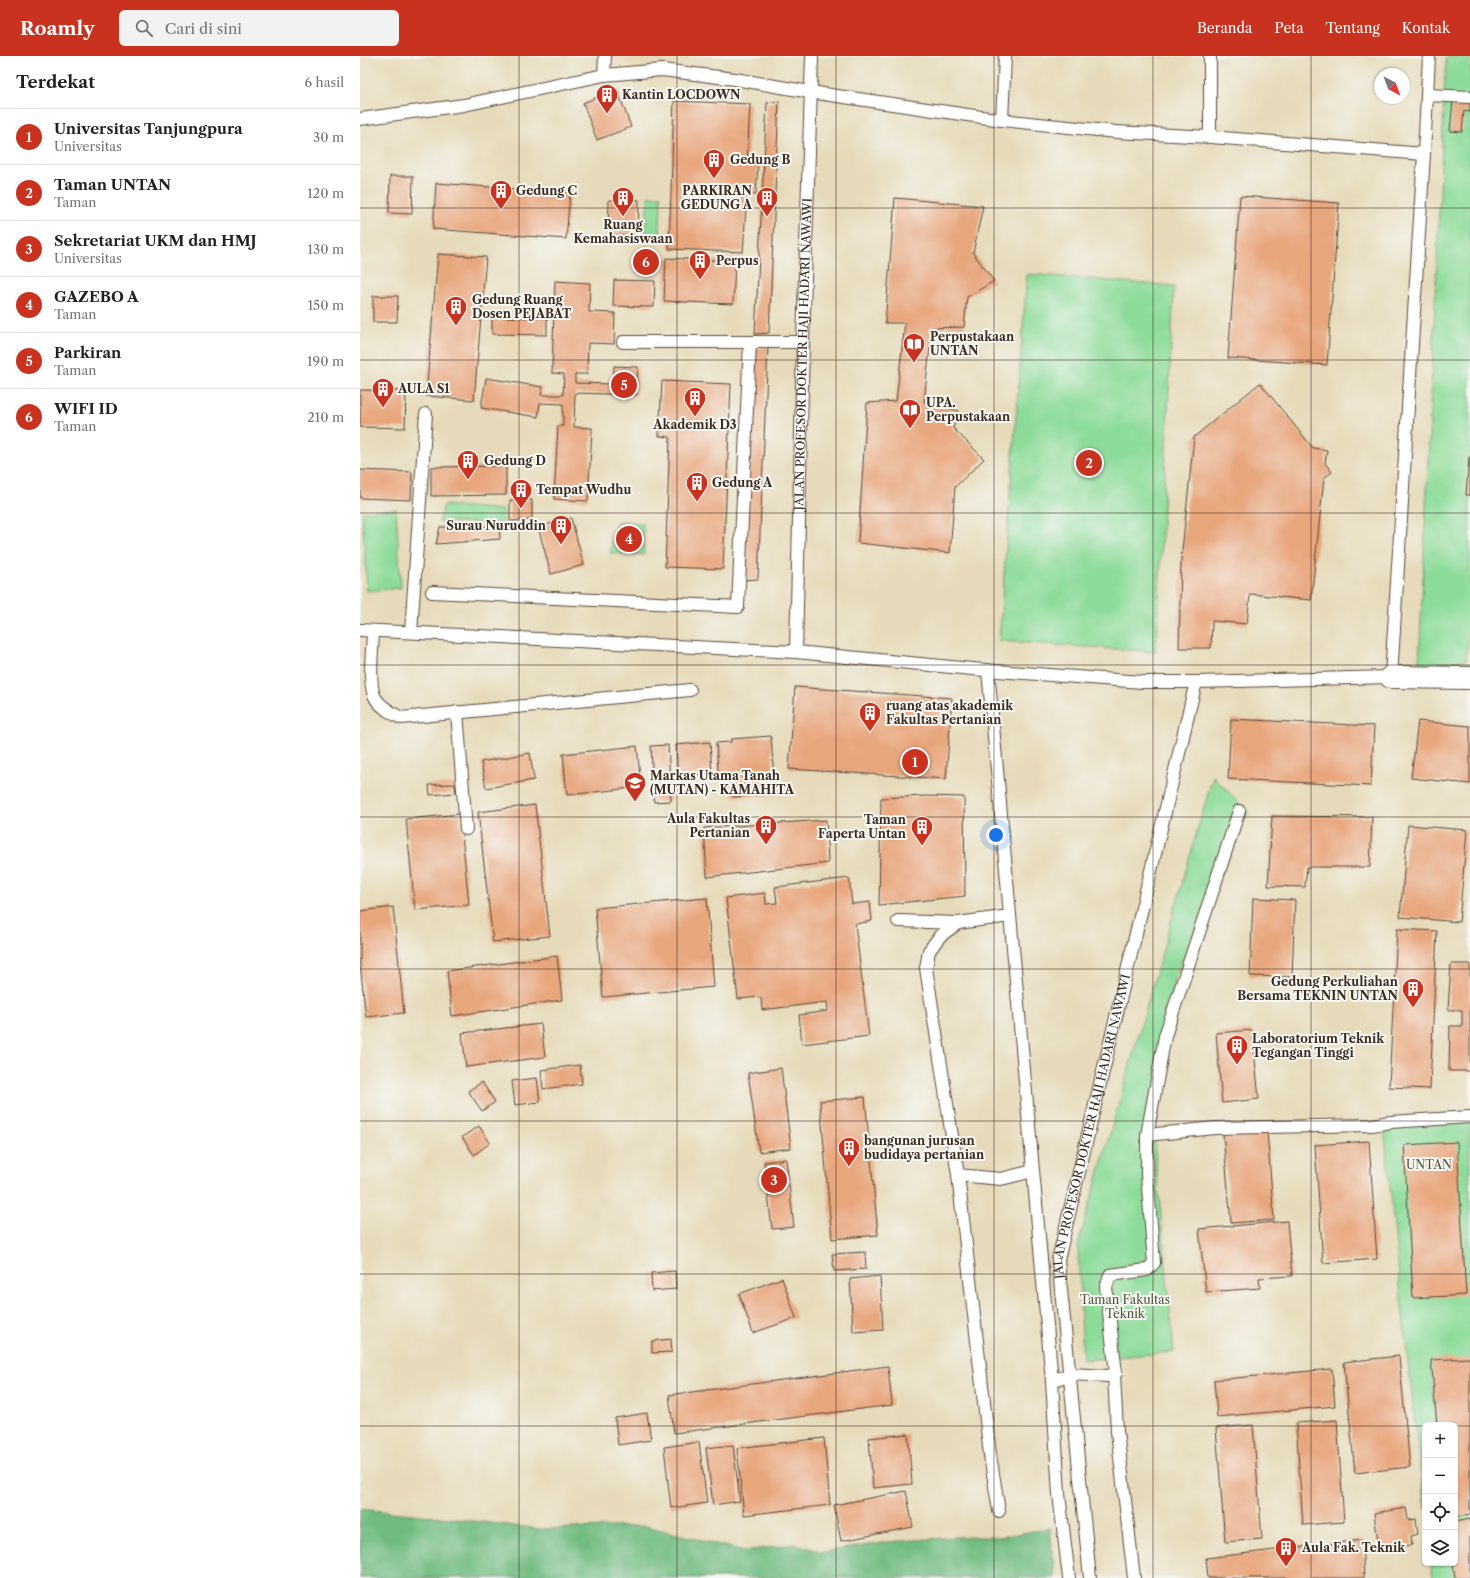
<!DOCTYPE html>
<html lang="id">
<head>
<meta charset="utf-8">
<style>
	:root { --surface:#fff; --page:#f2f2f2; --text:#202124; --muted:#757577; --line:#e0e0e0; --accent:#c8321e }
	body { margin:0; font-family:"Libre Caslon Text",serif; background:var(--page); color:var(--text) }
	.controls { position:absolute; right:12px; bottom:12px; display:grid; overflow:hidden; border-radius:6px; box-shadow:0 1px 3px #0004 }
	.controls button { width:36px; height:36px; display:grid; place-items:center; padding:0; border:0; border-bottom:1px solid var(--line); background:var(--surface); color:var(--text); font:20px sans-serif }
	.compass { position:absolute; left:1014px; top:12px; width:36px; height:36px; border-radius:50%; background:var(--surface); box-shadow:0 1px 3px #0004; rotate:139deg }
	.you { position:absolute; left:636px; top:779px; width:14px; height:14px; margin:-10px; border:3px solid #fff; border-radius:50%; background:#1a73e8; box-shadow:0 0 0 6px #1a73e833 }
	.badge { display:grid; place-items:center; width:26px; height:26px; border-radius:50%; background:var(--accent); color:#fff; font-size:13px; font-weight:700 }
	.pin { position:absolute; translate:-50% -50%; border:2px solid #fff; box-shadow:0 1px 4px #0006 }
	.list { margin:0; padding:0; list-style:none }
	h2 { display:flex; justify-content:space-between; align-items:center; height:52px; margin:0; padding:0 16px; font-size:17px }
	h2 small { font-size:13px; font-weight:400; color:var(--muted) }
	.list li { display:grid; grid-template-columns:26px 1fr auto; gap:12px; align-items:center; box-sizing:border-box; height:56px; padding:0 16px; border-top:1px solid var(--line) }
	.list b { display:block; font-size:15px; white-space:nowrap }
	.list p { margin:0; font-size:13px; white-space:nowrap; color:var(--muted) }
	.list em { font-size:13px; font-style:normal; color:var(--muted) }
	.icon { flex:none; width:22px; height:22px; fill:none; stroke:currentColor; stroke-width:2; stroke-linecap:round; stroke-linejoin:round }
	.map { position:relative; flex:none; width:1110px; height:1522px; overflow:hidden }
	header { display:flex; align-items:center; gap:24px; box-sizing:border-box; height:56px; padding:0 20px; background:var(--accent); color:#fff }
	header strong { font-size:19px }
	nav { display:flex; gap:22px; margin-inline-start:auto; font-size:14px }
	.search { width:280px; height:36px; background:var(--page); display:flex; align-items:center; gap:10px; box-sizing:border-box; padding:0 14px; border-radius:6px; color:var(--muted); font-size:15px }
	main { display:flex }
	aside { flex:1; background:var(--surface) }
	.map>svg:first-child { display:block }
	.built { fill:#e6daba; fill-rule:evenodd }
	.green { fill:#8cdb9a; stroke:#64825c }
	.forest { fill:#71bb82; stroke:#567250 }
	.building { fill:#e8a67d }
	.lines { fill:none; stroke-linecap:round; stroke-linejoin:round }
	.lane-casing { stroke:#574638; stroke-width:14 }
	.street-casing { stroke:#574638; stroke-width:24 }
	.lane { stroke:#fff; stroke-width:12 }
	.street { stroke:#fff; stroke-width:22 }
	.grid { fill:none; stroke:#3b2a1e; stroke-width:1; stroke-opacity:0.55 }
	.labels { text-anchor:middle; stroke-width:4; stroke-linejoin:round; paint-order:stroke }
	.poi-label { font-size:12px; font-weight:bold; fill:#3b2a1e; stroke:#f6f6f2; text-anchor:start }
	.street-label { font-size:12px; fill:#3b2a1e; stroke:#f6f6f2 }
	.park-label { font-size:12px; fill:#4f563d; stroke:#f6f6f2 }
</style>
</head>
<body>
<header>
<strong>Roamly</strong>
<div class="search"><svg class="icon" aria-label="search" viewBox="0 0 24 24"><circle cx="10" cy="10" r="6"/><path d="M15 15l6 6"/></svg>Cari di sini</div>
<nav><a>Beranda</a><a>Peta</a><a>Tentang</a><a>Kontak</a></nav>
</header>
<main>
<aside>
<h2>Terdekat<small>6 hasil</small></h2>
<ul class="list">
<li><span class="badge">1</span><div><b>Universitas Tanjungpura</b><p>Universitas</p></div><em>30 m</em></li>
<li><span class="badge">2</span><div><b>Taman UNTAN</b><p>Taman</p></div><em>120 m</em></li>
<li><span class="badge">3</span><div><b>Sekretariat UKM dan HMJ</b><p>Universitas</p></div><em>130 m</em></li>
<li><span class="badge">4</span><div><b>GAZEBO A</b><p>Taman</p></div><em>150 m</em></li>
<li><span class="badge">5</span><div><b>Parkiran</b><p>Taman</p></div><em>190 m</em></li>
<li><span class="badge">6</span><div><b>WIFI ID</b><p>Taman</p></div><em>210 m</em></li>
</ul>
</aside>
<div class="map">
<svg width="1110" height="1522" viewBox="0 0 1110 1522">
	<rect width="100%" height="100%" fill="#f6f6f2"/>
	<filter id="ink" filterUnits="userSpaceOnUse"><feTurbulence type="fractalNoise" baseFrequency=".025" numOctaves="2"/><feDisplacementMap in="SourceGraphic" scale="8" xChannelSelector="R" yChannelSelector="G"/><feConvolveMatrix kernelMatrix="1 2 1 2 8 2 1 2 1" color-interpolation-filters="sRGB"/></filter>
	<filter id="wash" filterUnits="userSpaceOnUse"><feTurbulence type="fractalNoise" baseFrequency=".012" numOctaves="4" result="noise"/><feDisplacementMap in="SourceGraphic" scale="16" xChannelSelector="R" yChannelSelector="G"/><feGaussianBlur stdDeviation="0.9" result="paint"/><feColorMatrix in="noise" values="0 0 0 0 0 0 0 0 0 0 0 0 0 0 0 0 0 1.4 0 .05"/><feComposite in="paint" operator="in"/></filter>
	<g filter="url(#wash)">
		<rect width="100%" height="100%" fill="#f4e4ce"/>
		<path class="built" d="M 0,0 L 1110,0 L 1110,1522 L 0,1522 ZM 1020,18 L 1044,18 L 1044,42 L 1020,42 ZM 1065,1369 L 1095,1369 L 1095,1507 L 1065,1507 Z"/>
		<g class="green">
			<path d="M 1086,0 L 1110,0 L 1110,562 L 1106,604 L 1059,609 Z"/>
			<path d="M 301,140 L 300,179 L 285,180 L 288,141 Z"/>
			<path d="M 667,218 L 814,230 L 796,596 L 639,585 Z"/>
			<path d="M 84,449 L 143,454 L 143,467 L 79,466 Z"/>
			<path d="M 36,453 L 41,532 L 7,535 L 2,456 Z"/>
			<path d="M 257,465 L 283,468 L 284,499 L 250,497 Z"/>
			<path d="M 853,720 L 888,756 L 814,923 L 794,1086 L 814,1296 L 723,1304 L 718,1189 Z"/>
			<path d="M 1110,1065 L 1110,1522 L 1073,1522 L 1071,1507 L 1095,1507 L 1095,1369 L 1065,1369 L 1065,1453 L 1045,1280 L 1024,1070 Z"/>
		</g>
		<path class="forest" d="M 0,1453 L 72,1460 L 180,1473 L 286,1470 L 384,1495 L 435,1488 L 463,1496 L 527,1486 L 597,1481 L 640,1481 L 690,1472 L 695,1522 L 0,1522 Z"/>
		<g id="blocks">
			<g class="building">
				<path d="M 257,33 L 271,71 L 237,84 L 223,47 Z"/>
				<path d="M 1093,44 L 1110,45 L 1110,56 L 1104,55 L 1102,76 L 1090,75 Z"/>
				<path d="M 314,45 L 390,48 L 387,109 L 398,109 L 396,138 L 387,138 L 383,196 L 309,193 Z"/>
				<path d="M 419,45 L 409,277 L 395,278 L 407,47 Z"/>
				<path d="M 30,120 L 53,120 L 52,158 L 29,157 Z"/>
				<path d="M 76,127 L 210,137 L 206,183 L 73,173 Z"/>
				<path d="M 880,140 L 979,147 L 967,309 L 868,302 Z"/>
				<path d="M 535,142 L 623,150 L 613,197 L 634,225 L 607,241 L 604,271 L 572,272 L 564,346 L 599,355 L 593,372 L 624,403 L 595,431 L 590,497 L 498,487 L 507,347 L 536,345 L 545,267 L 525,267 Z"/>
				<path d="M 249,144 L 279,144 L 278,180 L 248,179 Z"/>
				<path d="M 78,198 L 126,201 L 114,344 L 66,340 Z"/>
				<path d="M 306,202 L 375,205 L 373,248 L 304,245 Z"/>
				<path d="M 254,224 L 295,225 L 294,251 L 253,250 Z"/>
				<path d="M 195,225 L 230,227 L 229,256 L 255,257 L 254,288 L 228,287 L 227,318 L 215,318 L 215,327 L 253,328 L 254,310 L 278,311 L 276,339 L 215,337 L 214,371 L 232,372 L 228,445 L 194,443 L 198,370 L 203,370 L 203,348 L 180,347 L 178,361 L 121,352 L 126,322 L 183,331 L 181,339 L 203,339 L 204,318 L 192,317 Z"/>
				<path d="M 13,240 L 38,240 L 37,266 L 13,266 Z"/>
				<path d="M 132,261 L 187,262 L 187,279 L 132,278 Z"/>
				<path d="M 408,291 L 398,523 L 383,524 L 396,293 Z"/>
				<path d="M 302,325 L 371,328 L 363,513 L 305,511 L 310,381 L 299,380 Z"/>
				<path d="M 900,327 L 953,392 L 967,394 L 965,407 L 972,416 L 964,422 L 951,544 L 890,538 L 887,568 L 852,565 L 851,592 L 819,592 L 821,504 L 834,381 Z"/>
				<path d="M 0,334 L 46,335 L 45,372 L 0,371 Z"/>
				<path d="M 1109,401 L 1110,401 L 1110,439 L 1106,439 Z"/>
				<path d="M 146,410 L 146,439 L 71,440 L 71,411 Z"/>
				<path d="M 0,414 L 52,416 L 51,444 L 0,442 Z"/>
				<path d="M 150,444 L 172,444 L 172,464 L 150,465 Z"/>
				<path d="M 211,462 L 224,509 L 191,518 L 178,471 Z"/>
				<path d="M 80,471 L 139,471 L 140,483 L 76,488 Z"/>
				<path d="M 435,631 L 592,642 L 586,723 L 429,713 Z"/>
				<path d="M 871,663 L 1014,670 L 1011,730 L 868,723 Z"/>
				<path d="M 1058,665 L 1110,670 L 1110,728 L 1051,722 Z"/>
				<path d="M 411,680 L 415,738 L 373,741 L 372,725 L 359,726 L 356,687 L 371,686 L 371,683 Z"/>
				<path d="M 350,686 L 352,718 L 318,720 L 316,689 Z"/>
				<path d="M 308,689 L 311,745 L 294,746 L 291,690 Z"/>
				<path d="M 277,690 L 281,731 L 207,739 L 203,698 Z"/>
				<path d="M 170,697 L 174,724 L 126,732 L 121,706 Z"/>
				<path d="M 95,728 L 96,737 L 70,739 L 69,729 Z"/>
				<path d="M 565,740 L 604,741 L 605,840 L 519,849 L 521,742 Z"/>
				<path d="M 175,749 L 190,880 L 133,886 L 118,756 Z"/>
				<path d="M 100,758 L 109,849 L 55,854 L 46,763 Z"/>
				<path d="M 912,760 L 1012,761 L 1010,811 L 947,811 L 945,831 L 908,830 Z"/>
				<path d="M 466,764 L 468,807 L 347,821 L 344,772 Z"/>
				<path d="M 1048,769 L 1107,774 L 1099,866 L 1040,861 Z"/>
				<path d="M 489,822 L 492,848 L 510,846 L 512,865 L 495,868 L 509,980 L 442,988 L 439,959 L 468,955 L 467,946 L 402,954 L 401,941 L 378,943 L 366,842 L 405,837 L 406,848 L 417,847 L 415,831 Z"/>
				<path d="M 347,842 L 354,931 L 243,941 L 235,852 Z"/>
				<path d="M 893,842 L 935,844 L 932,921 L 890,920 Z"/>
				<path d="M 33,851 L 44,957 L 6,961 L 0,908 L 0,855 Z"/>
				<path d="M 1037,873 L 1077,875 L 1070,1033 L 1029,1031 Z"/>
				<path d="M 197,900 L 202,944 L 92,960 L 87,915 Z"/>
				<path d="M 1091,908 L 1110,908 L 1110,1015 L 1089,1015 L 1090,970 L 1102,970 L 1102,954 L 1088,954 Z"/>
				<path d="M 181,968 L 185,1001 L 106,1011 L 102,977 Z"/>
				<path d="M 892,974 L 899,1043 L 862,1047 L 856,977 Z"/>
				<path d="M 220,1009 L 222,1028 L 183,1033 L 181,1014 Z"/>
				<path d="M 421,1012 L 431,1092 L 399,1096 L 388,1017 Z"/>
				<path d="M 177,1022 L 180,1046 L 155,1049 L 152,1025 Z"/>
				<path d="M 122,1026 L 135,1046 L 122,1055 L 108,1035 Z"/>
				<path d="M 505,1041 L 518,1179 L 472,1183 L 460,1045 Z"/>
				<path d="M 119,1070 L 130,1087 L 114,1099 L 102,1081 Z"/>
				<path d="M 907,1075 L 914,1164 L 871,1167 L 863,1077 Z"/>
				<path d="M 1009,1085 L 1017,1203 L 963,1207 L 955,1089 Z"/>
				<path d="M 1097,1086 L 1106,1239 L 1053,1242 L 1044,1089 Z"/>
				<path d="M 426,1103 L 434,1171 L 412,1173 L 404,1106 Z"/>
				<path d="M 927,1165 L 932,1220 L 899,1222 L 900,1232 L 846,1236 L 839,1173 Z"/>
				<path d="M 505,1196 L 506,1213 L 474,1215 L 472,1198 Z"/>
				<path d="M 315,1215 L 316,1233 L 292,1235 L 291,1217 Z"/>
				<path d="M 520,1220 L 523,1274 L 493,1276 L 490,1223 Z"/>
				<path d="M 422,1222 L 436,1262 L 393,1277 L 379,1238 Z"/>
				<path d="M 311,1283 L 312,1296 L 292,1297 L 292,1285 Z"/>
				<path d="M 1039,1300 L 1050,1411 L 995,1417 L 984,1306 Z"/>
				<path d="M 1110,1302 L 1110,1459 L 1095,1461 L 1095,1369 L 1077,1369 L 1071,1304 Z"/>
				<path d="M 528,1310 L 532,1349 L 314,1377 L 309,1339 Z"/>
				<path d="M 972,1313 L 975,1350 L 857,1361 L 854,1324 Z"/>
				<path d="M 287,1357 L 291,1384 L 258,1389 L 255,1362 Z"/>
				<path d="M 977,1364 L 984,1466 L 943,1469 L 936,1367 Z"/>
				<path d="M 893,1369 L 902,1483 L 865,1486 L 856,1372 Z"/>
				<path d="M 548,1378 L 552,1428 L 513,1432 L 509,1382 Z"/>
				<path d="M 464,1382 L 470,1449 L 384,1459 L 377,1392 Z"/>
				<path d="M 339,1386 L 347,1447 L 311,1452 L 304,1391 Z"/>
				<path d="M 373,1389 L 380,1445 L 353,1449 L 346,1392 Z"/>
				<path d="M 546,1435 L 553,1471 L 481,1485 L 474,1449 Z"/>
				<path d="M 1046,1452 L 1048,1464 L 1056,1463 L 1058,1478 L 1051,1480 L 1052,1489 L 1019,1494 L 1014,1457 Z"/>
				<path d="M 1110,1463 L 1110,1522 L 1095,1522 L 1093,1507 L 1095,1507 L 1095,1466 Z"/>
				<path d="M 1002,1484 L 1004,1522 L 848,1522 L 846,1502 Z"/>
			</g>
		</g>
	</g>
	<g filter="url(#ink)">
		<use href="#blocks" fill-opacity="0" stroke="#574638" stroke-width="1"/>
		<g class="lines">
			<g class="lane-casing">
				<g id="lane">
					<path d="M 244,19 L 245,0"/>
					<path d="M 1067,39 L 1110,41"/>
					<path d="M 0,63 L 104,49 L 244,19 L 302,14 L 375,23 L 450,36 L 642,64 L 756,76 L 850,81 L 1064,98"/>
					<path d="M 642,64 L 645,0"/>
					<path d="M 850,81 L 850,0"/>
					<path d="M 263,286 L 443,286"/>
					<path d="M 72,536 L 378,551 L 390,286"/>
					<path d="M 0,574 L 436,596 L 612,613 L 782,626 L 836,626 L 1031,621 L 1064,98 L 1069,0"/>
					<path d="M 13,575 C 13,591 7,631 16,643 C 22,652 32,657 41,662 L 330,634"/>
					<path d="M 51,576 L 66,358"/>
					<path id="s1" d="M 436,596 L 443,286 L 452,0"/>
					<path d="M 628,614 L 692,1325 L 699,1438 L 709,1522"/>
					<path d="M 97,656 L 106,773"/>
					<path d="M 650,860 L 598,867 L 580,880 L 569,895 L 566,912 L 598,1119 L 641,1123 L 673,1115"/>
					<path d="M 538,865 L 598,867"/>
					<path d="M 787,1079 L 805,980 L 879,755"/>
					<path d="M 598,1119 L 630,1399 L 639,1455"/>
					<path d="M 754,1319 L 757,1375 L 774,1522"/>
					<path d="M 692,1325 L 710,1318 L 748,1320 L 756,1317 L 746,1231 L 750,1219 L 787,1214 L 794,1207 L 787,1118 L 787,1079 L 855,1072 L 1012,1069 L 1030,1066 L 1110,1061"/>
					<path id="s2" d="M 730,1522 L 698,1204 L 836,626"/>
				</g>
			</g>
			<g class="street-casing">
				<path id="street" d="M 1031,621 L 1110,622"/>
			</g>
			<use href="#lane" class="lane"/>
			<use href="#street" class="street"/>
		</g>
	</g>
	<path class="grid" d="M 159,0 L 159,1522M 317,0 L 317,1522M 476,0 L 476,1522M 634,0 L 634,1522M 793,0 L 793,1522M 951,0 L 951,1522M 0,152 L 1110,152M 0,304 L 1110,304M 0,457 L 1110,457M 0,609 L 1110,609M 0,761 L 1110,761M 0,913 L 1110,913M 0,1065 L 1110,1065M 0,1218 L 1110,1218M 0,1370 L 1065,1370M 1095,1370 L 1110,1370"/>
	<defs>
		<g id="building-pin" transform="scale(1.15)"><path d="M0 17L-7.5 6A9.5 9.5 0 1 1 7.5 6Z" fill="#c8321e" stroke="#f6f6f2"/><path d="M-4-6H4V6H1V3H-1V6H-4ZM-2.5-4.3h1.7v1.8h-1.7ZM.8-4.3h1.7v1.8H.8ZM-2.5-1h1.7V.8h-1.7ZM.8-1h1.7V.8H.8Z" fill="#fff"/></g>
		<g id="library-pin" transform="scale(1.15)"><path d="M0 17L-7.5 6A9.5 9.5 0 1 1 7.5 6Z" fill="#c8321e" stroke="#f6f6f2"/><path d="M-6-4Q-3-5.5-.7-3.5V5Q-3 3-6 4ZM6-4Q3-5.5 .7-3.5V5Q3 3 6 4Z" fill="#fff"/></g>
		<g id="university-pin" transform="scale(1.15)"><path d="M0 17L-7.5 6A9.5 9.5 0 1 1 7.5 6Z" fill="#c8321e" stroke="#f6f6f2"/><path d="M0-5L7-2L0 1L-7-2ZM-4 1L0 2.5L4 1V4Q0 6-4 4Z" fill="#fff"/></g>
	</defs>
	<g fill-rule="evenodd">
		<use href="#building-pin" x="247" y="39"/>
		<use href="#building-pin" x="354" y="104"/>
		<use href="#building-pin" x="141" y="135"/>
		<use href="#building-pin" x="263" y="142"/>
		<use href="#building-pin" x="407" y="142"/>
		<use href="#building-pin" x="340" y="205"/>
		<use href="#building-pin" x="96" y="251"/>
		<use href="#library-pin" x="554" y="288"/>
		<use href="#building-pin" x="23" y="333"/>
		<use href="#building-pin" x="335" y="342"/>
		<use href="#library-pin" x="550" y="354"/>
		<use href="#building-pin" x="108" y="405"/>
		<use href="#building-pin" x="337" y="427"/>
		<use href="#building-pin" x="161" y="434"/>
		<use href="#building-pin" x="201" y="470"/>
		<use href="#building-pin" x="510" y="657"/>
		<use href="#university-pin" x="275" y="727"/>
		<use href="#building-pin" x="406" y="770"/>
		<use href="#building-pin" x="562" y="771"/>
		<use href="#building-pin" x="1053" y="933"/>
		<use href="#building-pin" x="877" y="990"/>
		<use href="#building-pin" x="489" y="1092"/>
		<use href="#building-pin" x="926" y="1492"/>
	</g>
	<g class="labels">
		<g class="poi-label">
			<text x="262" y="43">Kantin LOCDOWN</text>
			<text x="370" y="108">Gedung B</text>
			<text x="156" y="139">Gedung C</text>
			<text x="392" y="139" text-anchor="end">PARKIRAN<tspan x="392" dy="14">GEDUNG A</tspan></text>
			<text x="263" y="173" text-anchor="middle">Ruang<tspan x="263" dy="14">Kemahasiswaan</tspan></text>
			<text x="356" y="209">Perpus</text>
			<text x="112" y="248">Gedung Ruang<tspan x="112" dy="14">Dosen PEJABAT</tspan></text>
			<text x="570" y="285">Perpustakaan<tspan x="570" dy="14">UNTAN</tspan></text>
			<text x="38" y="337">AULA S1</text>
			<text x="566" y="351">UPA.<tspan x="566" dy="14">Perpustakaan</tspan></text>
			<text x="335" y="373" text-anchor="middle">Akademik D3</text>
			<text x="124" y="409">Gedung D</text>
			<text x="352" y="431">Gedung A</text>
			<text x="176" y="438">Tempat Wudhu</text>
			<text x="186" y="474" text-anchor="end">Surau Nuruddin</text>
			<text x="526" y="654">ruang atas akademik<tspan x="526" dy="14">Fakultas Pertanian</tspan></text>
			<text x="290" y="724">Markas Utama Tanah<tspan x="290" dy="14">(MUTAN) - KAMAHITA</tspan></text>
			<text x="390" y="767" text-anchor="end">Aula Fakultas<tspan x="390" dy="14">Pertanian</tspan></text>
			<text x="546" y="768" text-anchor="end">Taman<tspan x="546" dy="14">Faperta Untan</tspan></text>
			<text x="1038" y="930" text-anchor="end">Gedung Perkuliahan<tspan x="1038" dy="14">Bersama TEKNIN UNTAN</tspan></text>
			<text x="892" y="987">Laboratorium Teknik<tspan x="892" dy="14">Tegangan Tinggi</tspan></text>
			<text x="504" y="1089">bangunan jurusan<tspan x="504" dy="14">budidaya pertanian</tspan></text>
			<text x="942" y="1496">Aula Fak. Teknik</text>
		</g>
		<g class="street-label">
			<text dy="4" stroke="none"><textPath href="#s1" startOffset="298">JALAN PROFESOR DOKTER HAJI HADARI NAWAWI</textPath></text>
			<text dy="4" stroke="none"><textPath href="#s2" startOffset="457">JALAN PROFESOR DOKTER HAJI HADARI NAWAWI</textPath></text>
		</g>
		<g class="park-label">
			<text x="1069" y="1113">UNTAN</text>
			<text x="765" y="1248">Taman Fakultas<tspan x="765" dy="14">Teknik</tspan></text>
		</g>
	</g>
</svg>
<div class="controls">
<button>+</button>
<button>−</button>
<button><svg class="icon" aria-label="locate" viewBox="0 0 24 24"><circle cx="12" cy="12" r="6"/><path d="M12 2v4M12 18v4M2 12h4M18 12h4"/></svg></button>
<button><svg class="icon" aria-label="layers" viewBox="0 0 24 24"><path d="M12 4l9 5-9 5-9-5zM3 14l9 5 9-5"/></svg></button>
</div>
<svg class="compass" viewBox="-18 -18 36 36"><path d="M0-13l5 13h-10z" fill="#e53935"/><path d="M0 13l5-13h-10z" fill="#757577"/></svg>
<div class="you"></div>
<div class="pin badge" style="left:555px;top:706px">1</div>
<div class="pin badge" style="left:729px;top:407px">2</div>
<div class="pin badge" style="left:414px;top:1124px">3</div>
<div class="pin badge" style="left:269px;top:483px">4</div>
<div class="pin badge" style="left:264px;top:329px">5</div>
<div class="pin badge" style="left:286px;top:206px">6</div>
</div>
</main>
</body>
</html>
